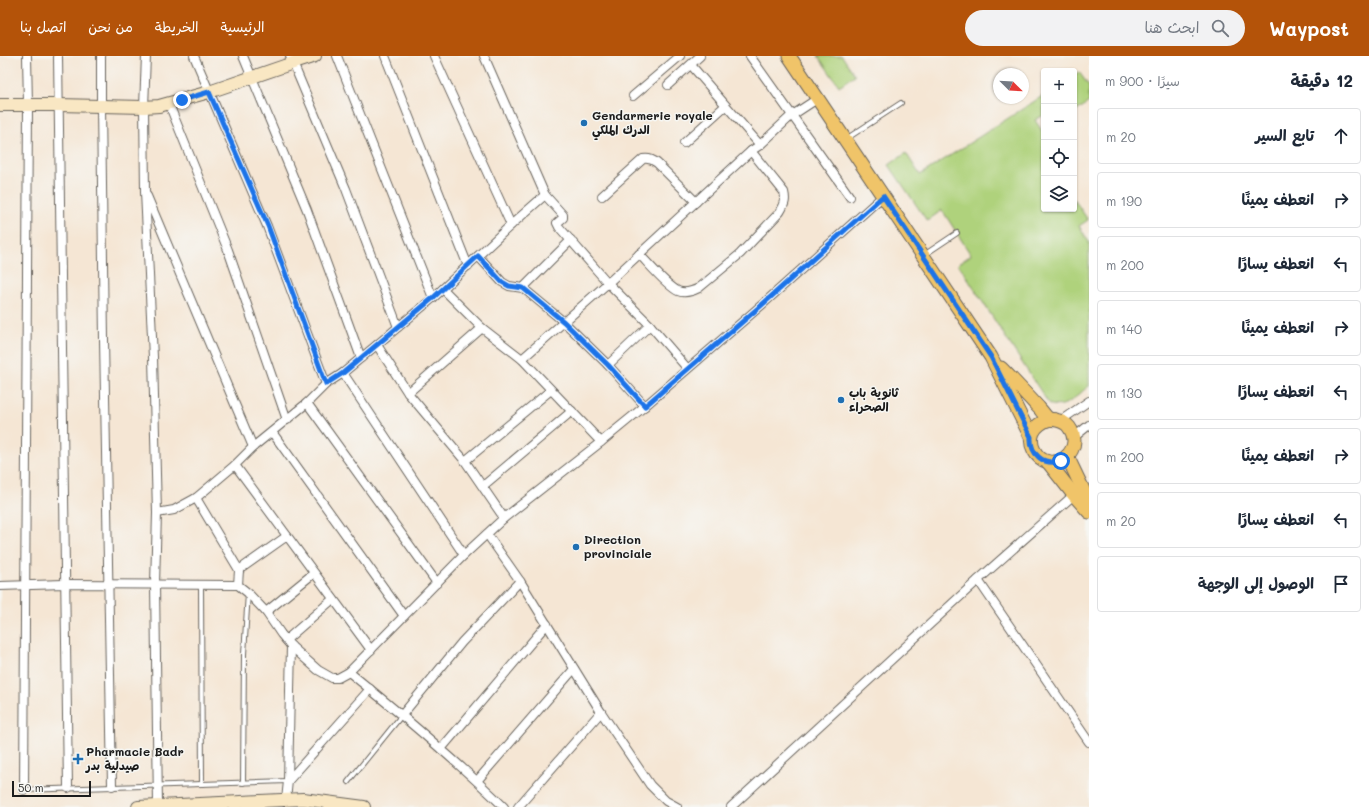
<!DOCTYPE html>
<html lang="ar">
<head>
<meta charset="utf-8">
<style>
	:root { --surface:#fff; --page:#f2f2f3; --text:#1f2937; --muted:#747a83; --line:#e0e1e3; --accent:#b45309 }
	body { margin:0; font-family:Mali,"Playpen Sans Arabic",sans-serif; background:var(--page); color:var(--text); direction:rtl }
	.controls { position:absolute; right:12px; top:12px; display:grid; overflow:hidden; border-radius:4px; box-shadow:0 1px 3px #0004 }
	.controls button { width:36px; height:36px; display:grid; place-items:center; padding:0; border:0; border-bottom:1px solid var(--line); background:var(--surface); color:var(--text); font:20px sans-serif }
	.compass { position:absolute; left:993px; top:12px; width:36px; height:36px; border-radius:50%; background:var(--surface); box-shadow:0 1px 3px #0004; rotate:114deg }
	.scale { position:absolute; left:12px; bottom:10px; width:79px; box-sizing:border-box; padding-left:4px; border:2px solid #1c1c1c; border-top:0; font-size:11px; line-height:14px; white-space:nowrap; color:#1c1c1c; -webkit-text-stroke:3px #f6f6f2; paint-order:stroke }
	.stop { position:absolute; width:12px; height:12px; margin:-9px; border:3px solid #1a73e8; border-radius:50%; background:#fff }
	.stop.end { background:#1a73e8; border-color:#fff; box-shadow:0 1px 4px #0008 }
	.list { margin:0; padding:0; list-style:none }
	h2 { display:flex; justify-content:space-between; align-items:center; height:52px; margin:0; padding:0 16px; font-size:17px }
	h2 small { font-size:13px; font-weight:400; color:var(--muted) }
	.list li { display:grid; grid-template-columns:26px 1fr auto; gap:12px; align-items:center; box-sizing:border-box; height:56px; margin:0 8px 8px; padding:0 8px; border:1px solid var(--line); border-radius:4px }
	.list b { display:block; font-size:15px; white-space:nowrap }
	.list em { font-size:13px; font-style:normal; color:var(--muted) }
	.icon { flex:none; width:22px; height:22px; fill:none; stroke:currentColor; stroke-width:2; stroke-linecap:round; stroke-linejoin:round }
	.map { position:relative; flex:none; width:1089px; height:751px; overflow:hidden; direction:ltr }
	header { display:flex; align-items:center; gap:24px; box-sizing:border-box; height:56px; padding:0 20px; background:var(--accent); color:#fff }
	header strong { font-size:19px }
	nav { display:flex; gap:22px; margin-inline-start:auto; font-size:14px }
	.search { width:280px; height:36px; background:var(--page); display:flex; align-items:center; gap:10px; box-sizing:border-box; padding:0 14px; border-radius:22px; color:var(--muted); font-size:15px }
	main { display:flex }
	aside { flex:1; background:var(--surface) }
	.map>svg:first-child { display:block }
	.green { fill:#afd27c; stroke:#66774c }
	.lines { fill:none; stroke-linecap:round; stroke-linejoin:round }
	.lane-casing { stroke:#68635c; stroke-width:6 }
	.street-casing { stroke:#68635c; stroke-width:10 }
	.secondary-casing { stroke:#68635c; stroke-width:14 }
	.primary-casing { stroke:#68635c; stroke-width:15 }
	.lane { stroke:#fff; stroke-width:4 }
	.street { stroke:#fff; stroke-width:8 }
	.secondary { stroke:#f9e7c3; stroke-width:12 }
	.primary { stroke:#f0c469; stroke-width:13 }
	.route { stroke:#1a73e8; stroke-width:5 }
	.poi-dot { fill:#1f6fb2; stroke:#f6f6f2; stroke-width:1.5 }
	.labels { text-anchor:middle; stroke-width:3; stroke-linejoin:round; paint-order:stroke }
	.poi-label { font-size:12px; font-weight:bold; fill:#1c1c1c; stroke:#f6f6f2; text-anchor:start }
</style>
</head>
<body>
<header>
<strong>Waypost</strong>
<div class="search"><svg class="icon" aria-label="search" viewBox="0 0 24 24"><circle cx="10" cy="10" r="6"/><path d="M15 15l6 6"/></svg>ابحث هنا</div>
<nav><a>الرئيسية</a><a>الخريطة</a><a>من نحن</a><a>اتصل بنا</a></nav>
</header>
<main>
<aside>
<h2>12 دقيقة<small>سيرًا · 900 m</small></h2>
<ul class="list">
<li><svg class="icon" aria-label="ahead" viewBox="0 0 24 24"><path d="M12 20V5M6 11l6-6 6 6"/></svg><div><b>تابع السير</b></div><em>20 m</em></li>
<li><svg class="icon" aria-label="right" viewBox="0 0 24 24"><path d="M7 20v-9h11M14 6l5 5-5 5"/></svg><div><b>انعطف يمينًا</b></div><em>190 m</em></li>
<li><svg class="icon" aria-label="left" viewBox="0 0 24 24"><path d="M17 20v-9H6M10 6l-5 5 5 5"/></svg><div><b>انعطف يسارًا</b></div><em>200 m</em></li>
<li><svg class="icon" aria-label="right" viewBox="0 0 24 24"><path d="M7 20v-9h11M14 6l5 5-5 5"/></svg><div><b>انعطف يمينًا</b></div><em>140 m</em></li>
<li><svg class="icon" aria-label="left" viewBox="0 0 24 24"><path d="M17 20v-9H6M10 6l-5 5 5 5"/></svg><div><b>انعطف يسارًا</b></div><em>130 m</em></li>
<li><svg class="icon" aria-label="right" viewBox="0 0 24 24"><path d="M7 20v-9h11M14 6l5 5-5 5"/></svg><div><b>انعطف يمينًا</b></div><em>200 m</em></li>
<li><svg class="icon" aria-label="left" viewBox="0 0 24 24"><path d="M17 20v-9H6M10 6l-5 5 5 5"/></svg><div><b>انعطف يسارًا</b></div><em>20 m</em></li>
<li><svg class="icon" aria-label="arrive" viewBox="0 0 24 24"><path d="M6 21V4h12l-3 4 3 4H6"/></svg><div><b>الوصول إلى الوجهة</b></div></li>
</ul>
</aside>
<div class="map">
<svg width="1089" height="751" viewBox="0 0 1089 751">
	<rect width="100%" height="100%" fill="#f6f6f2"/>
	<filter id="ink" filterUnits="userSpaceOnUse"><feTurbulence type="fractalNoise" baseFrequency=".025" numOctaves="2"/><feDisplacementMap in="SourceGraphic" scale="8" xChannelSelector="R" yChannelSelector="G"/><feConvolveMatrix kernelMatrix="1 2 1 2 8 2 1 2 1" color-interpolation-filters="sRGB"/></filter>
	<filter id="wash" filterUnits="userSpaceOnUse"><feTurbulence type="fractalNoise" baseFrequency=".012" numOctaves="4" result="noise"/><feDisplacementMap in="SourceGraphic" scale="16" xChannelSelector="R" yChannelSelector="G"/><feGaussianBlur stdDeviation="0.9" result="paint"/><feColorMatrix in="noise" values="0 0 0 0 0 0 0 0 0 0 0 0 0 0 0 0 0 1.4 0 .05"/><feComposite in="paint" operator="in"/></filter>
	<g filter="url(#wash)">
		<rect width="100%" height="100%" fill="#f5e6d4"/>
		<g class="green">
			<path d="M 818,0 L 842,0 L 855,19 L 839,30 Z"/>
			<path d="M 1079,16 L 1089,30 L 1089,46 L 1074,57 L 1074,19 Z"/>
			<path d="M 1044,39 L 1044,59 L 1035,64 L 1044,78 L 1044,153 L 1074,153 L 1074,143 L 1088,164 L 1079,170 L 1089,186 L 1089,330 C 1077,339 1065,355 1049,348 L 958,208 L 971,199 L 942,154 L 927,165 L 889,109 L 906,97 L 920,119 Z"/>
		</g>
	</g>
	<g filter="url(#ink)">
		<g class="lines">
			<g class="lane-casing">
				<g id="lane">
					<path d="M 846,83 L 901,47"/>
					<path d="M 924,199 L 957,177"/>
					<path d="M 201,529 L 202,728"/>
					<path d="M 348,726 L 402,659"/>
					<path d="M 243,727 L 244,598 L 248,537"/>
					<path d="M 24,734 L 288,725"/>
				</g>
			</g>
			<g class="street-casing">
				<g id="street">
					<path d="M 58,0 L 68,732"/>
					<path d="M 101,0 L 101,50 L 104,284 L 112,730"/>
					<path d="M 146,0 L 144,51 L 145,136 L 153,301 L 157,457 L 155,528 L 158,750"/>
					<path d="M 194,0 L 267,170 L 326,328"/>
					<path d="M 243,0 L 307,154 L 361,302"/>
					<path d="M 290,0 L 346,133 L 398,271"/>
					<path d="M 337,0 L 433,242"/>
					<path d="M 385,0 L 468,210"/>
					<path d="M 434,0 L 511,169"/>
					<path d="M 484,0 L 545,139 L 563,159 L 563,162 L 557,167 L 559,171 L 608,227 L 650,269 L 687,312"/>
					<path d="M 750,0 L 850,141"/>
					<path d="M 691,9 L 760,89"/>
					<path d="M 668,29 L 700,0"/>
					<path d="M 633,40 L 680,0"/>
					<path d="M 169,48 L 228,194 L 287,364"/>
					<path d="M 684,87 L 725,50"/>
					<path d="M 147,140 L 253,391"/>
					<path d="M 602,140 L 643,103 C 648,102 652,103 657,107 L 696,146"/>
					<path d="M 639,198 C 648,207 667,230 678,235 C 685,238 693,235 699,232 L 740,198 L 780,156 C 785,148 786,144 784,136 L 751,95"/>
					<path d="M 478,200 L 502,226 L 509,230 L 523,232 L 564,266 L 608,309 L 645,350"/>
					<path d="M 523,232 L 571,184"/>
					<path d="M 443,233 L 482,272 L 522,303 L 601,386"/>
					<path d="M 377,289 L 408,337 L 465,405 L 504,462"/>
					<path d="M 522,303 L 608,227 L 751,95 L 760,89 L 791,60 L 817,43"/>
					<path d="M 608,309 L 650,269"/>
					<path d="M 343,317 L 464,499"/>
					<path d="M 408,337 L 482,272"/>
					<path d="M 307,347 L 437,527"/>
					<path d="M 1060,365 L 1089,345"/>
					<path d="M 272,376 L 404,560"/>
					<path d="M 1073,382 L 1089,369"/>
					<path d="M 465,405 L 551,334"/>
					<path d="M 235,409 L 371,594"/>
					<path d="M 483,430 L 572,355"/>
					<path d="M 196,442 L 239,514 L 238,529"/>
					<path d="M 157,457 L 174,454 L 196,442 L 235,409 L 253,391 L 307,347 L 326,328 L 343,317 L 433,242 L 511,169 L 545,139"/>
					<path d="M 487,478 L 520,525 L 601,656 L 650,729 L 666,745 L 677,751"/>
					<path d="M 239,514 L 287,480"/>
					<path d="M 978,524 L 1089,686"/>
					<path d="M 0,530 L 64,528 L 238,529 L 248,537 L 266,556 L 281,578 L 291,590 L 318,614 L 332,622 L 338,622 L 349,616 L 464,499 L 504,462 L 601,386 L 645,350 L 764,247 L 883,140"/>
					<path d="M 266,556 L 314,517"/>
					<path d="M 286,584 L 333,543"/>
					<path d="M 349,616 C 402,659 455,703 504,751"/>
					<path d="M 402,659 L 462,586 L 520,525"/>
					<path d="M 441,693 L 547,568"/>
					<path d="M 288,725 L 291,590"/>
					<path d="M 477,725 L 574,613"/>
					<path d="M 24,734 L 28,49 L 27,0"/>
					<path d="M 286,744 L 288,725 L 370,633"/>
					<path d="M 518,751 L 601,656"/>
					<path d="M 731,751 L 978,524 L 1076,437"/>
				</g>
			</g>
			<g class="secondary-casing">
				<g id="secondary">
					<path d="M 0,49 L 58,49 L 144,51 L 159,50 L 209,36 L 293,7 L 315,0"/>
					<path d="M 138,751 L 303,743 L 364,751"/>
				</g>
			</g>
			<g class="primary-casing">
				<g id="primary">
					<path d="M 789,0 L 991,301 L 1031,381"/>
					<path d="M 1001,312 C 1014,325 1027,339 1039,352 C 1042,355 1046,362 1050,363 C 1052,364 1054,363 1056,364 C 1061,365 1066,367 1069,371 C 1072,375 1074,380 1074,385 C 1074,391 1070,398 1066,401 C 1040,422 1012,375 1050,363"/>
					<path d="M 1067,400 L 1089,446"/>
					<path d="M 1048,406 L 1074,439 L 1089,456"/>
				</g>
			</g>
			<use href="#lane" class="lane"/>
			<use href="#street" class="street"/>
			<use href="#secondary" class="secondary"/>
			<use href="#primary" class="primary"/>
		</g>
	</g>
	<g class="lines" filter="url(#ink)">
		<path class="route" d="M 182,44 L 209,36 L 268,170 L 326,328 L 343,317 L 433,242 L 478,200 L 502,226 L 509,230 L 523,232 L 564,266 L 608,309 L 645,350 L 764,247 L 883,140 L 991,301 L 1031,381 C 1030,398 1043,410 1061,405"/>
	</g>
	<g class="poi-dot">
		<circle cx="584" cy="67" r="4"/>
		<circle cx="841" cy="344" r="4"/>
		<circle cx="576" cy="491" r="4"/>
		<path d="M76 697h4v4h4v4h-4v4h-4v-4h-4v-4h4z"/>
	</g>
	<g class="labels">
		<g class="poi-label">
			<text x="592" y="64">Gendarmerie royale<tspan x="592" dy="14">الدرك الملكي</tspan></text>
			<text x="849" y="341">ثانوية باب<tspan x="849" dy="14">الصحراء</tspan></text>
			<text x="584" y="488">Direction<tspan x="584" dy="14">provinciale</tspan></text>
			<text x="86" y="700">Pharmacie Badr<tspan x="86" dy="14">صيدلية بدر</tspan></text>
		</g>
	</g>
</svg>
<div class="controls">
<button>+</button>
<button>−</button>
<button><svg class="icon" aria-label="locate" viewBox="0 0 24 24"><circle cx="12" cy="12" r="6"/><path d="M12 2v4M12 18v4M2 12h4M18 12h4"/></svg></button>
<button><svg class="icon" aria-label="layers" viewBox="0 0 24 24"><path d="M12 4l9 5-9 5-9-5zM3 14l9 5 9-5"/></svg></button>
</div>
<svg class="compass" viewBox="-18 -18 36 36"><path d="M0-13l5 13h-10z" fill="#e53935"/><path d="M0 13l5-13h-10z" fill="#747a83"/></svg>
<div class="scale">50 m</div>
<div class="stop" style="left:1061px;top:405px"></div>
<div class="stop end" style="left:182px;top:44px"></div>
</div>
</main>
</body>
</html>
